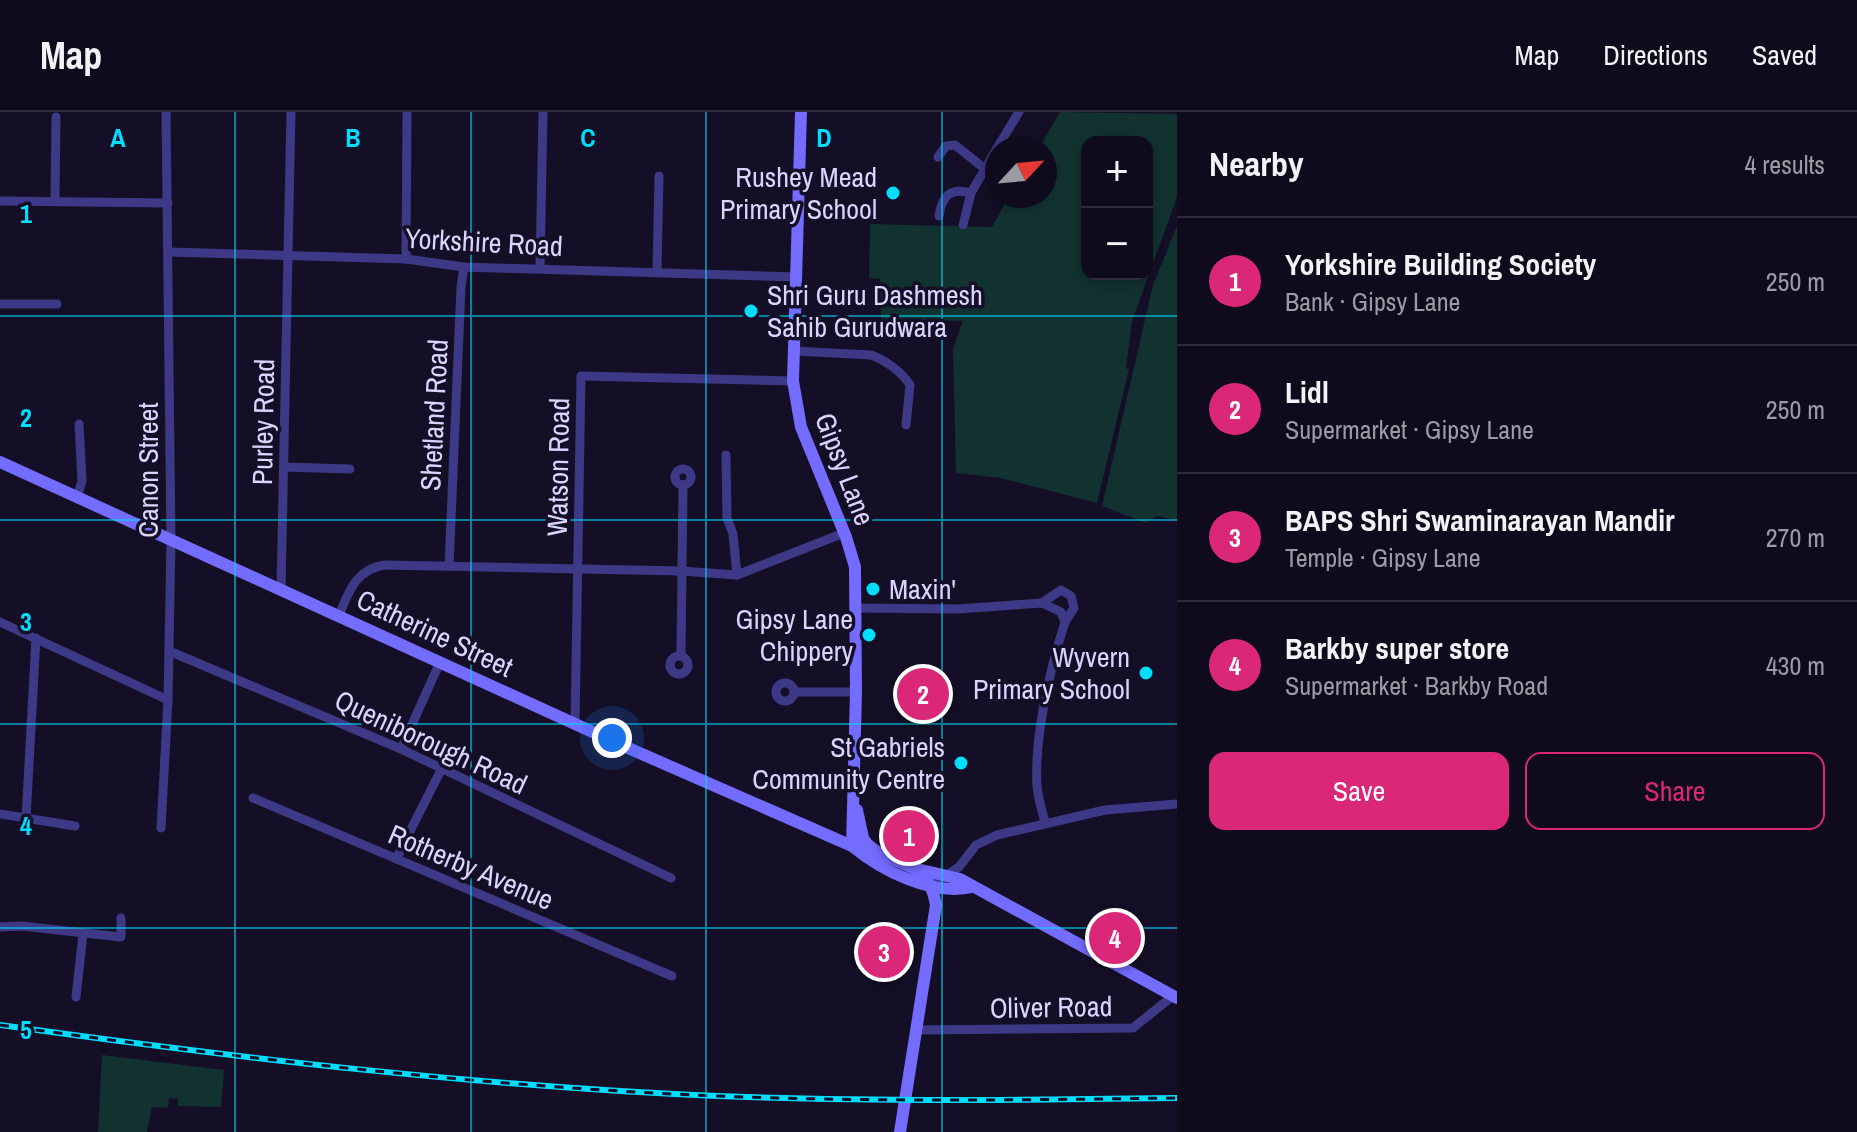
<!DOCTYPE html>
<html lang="en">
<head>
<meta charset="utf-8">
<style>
	:root { --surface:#0f0b1d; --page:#181426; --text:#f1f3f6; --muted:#9b9ba4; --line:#2f2b3b; --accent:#db2777 }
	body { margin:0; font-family:"Archivo Narrow",sans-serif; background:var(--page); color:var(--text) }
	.controls { position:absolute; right:24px; top:24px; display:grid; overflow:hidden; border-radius:16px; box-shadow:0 4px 12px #0003 }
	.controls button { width:72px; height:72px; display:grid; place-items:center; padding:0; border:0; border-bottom:2px solid var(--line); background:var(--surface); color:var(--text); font:40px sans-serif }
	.compass { position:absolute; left:985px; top:24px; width:72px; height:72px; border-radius:50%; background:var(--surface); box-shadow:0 4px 12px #0003; rotate:64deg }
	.you { position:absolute; left:612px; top:626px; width:28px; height:28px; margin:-20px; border:6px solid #fff; border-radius:50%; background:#1a73e8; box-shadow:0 0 0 12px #1a73e833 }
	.badge { display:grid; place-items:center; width:52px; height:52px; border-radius:50%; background:var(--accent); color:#fff; font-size:26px; font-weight:700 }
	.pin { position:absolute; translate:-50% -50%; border:4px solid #fff; box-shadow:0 2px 8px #0006 }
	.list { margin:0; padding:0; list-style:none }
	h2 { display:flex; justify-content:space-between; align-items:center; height:104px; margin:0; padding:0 32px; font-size:34px }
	h2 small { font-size:26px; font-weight:400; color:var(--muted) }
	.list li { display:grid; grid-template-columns:52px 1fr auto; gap:24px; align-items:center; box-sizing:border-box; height:128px; padding:0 32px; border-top:2px solid var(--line) }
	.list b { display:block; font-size:30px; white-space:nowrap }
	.list p { margin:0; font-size:26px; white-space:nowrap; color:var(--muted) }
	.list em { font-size:26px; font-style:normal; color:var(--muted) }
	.actions { display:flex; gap:16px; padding:24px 32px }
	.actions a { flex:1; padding:18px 0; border:2px solid var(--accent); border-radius:16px; text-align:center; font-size:28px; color:var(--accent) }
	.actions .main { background:var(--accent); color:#fff }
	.map { position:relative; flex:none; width:1177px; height:1020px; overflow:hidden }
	header { display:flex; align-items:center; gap:48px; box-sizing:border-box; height:112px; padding:0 40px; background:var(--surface); border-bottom:2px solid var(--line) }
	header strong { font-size:38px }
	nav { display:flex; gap:44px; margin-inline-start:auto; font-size:28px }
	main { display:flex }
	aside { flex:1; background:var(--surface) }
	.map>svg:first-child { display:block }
	.green { fill:#123131; fill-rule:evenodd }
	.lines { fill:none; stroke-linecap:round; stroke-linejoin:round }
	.street { stroke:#3e3986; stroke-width:9 }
	.secondary { stroke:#746bff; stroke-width:12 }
	.rail-casing { stroke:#00deff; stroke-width:6 }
	.rail { stroke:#140f27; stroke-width:3; stroke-dasharray:9; stroke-linecap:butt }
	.grid { fill:none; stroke:#00deff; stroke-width:2; stroke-opacity:0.55 }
	.poi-dot { fill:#00deff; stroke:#140f27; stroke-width:3 }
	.labels { text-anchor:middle; stroke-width:7; stroke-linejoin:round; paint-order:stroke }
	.poi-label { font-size:28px; fill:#dbd4ff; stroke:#140f27; text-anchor:end }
	.street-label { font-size:28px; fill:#dbd4ff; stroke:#140f27 }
	.grid-label { font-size:26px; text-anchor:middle; font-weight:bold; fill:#00deff; stroke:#140f27; stroke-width:7; stroke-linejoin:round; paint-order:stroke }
</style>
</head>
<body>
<header>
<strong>Map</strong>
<nav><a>Map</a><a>Directions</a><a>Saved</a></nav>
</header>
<main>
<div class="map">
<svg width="1177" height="1020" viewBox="0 0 1177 1020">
	<rect width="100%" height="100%" fill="#140f27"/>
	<g class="green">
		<path d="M 1060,0 L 1177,2 L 1177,85 L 1132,209 L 1126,256 L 1129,257 L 1097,391 L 1001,366 L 956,361 L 953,236 L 963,209 L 881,207 L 880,167 L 869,166 L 870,112 L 992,115 L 1009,84 L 1045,84 L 1045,36 L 1039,36 ZM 1087,30 L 1147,30 L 1147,162 L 1087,162 Z"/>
		<path d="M 1177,114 L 1177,408 L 1157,404 L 1146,411 L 1102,394 L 1153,173 Z"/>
		<path d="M 102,943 L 224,958 L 221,995 L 178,994 L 178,987 L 169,986 L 168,996 L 152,995 L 147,1020 L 98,1020 Z"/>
	</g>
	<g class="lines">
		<g class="street">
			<path d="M 997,36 L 1019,0"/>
			<path d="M 938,45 L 946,34 L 955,33 L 985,57"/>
			<path d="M 0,89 L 168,91"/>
			<path d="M 55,89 L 56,5"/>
			<path d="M 939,104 C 942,84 950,75 971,81"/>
			<path d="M 963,113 L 971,81 L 997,36"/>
			<path d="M 169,140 L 406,147 L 464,155 L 796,165"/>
			<path d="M 406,147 L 407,0"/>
			<path d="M 540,156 L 543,0"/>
			<path d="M 657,159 L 659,64"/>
			<path d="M 0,192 L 57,192"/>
			<path d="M 793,239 L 871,243 C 885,248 902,260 910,273 L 906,313"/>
			<path d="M 726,343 L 727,406 L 733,422 L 737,463"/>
			<path d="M 284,355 L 350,357"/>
			<circle cx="683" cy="365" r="8"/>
			<path d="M 77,385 L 82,369 L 79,312"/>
			<path d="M 449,454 L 461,175 L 464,155"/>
			<path d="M 281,477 L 291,0"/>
			<path d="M 1042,491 L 1061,478 L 1071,484 L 1074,496 L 1065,510"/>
			<path d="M 856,496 L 957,497 L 1042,491 L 1061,500 L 1065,510 C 1050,557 1034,625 1037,674 C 1038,686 1042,699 1045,710"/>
			<path d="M 339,503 C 349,480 355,458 384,453 L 681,459 L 737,463 L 844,421"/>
			<path d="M 0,510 L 168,588"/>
			<path d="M 169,539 L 401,637 L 671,766"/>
			<path d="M 681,543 L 683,373"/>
			<circle cx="679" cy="553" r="9"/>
			<circle cx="785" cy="580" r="9"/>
			<path d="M 794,580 L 856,580"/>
			<path d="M 575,611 L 581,264 L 793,269"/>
			<path d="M 401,637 L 440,550"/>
			<path d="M 253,686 L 672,864"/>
			<path d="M 0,702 L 75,714"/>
			<path d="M 26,706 L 36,526"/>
			<path d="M 161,716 L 168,588 L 171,429 L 166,0"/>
			<path d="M 396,747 L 441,658"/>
			<path d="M 932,773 L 959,755 L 976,733 L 997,723 L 1105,698 L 1177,692"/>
			<path d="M 0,815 L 22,814 L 121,825 L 121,806"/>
			<path d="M 76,885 L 83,822"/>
			<path d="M 917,918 L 1133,916 L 1174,883"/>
		</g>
		<g class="secondary">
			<path d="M 801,0 L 793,269 L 801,315 L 846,425 L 855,455 L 856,580 L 852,734 C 882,759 932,784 972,775"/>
			<path d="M 0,350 L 619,632 L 852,734 L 872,737"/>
			<path d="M 857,698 L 863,726 L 867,732 C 896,758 928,745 936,793 L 900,1020"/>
			<path d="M 917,757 L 960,767 L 1177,886"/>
		</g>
		<g class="rail-casing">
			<path id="rail" d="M 0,913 C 238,946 476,974 717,984 C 870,990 1023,988 1177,986"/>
		</g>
		<use href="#rail" class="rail"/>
	</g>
	<path class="grid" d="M 235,0 L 235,1020M 471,0 L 471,1020M 706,0 L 706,1020M 942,0 L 942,1020M 0,204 L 1177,204M 0,408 L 1177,408M 0,612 L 1177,612M 0,816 L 1177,816"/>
	<g class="poi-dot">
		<circle cx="893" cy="81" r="8"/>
		<circle cx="751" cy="199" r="8"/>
		<circle cx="873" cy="477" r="8"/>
		<circle cx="869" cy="523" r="8"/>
		<circle cx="1146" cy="561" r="8"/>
		<circle cx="961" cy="651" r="8"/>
	</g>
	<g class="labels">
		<g class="poi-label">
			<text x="877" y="75">Rushey Mead<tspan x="877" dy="32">Primary School</tspan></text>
			<text x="767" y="193" text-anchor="start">Shri Guru Dashmesh<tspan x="767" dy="32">Sahib Gurudwara</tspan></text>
			<text x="889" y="487" text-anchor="start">Maxin'</text>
			<text x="853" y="517">Gipsy Lane<tspan x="853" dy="32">Chippery</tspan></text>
			<text x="1130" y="555">Wyvern<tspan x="1130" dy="32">Primary School</tspan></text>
			<text x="945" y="645">St Gabriels<tspan x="945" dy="32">Community Centre</tspan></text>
		</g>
		<g class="street-label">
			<text transform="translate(484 130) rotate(3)" y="10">Yorkshire Road</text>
			<text transform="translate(434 303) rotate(-87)" y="10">Shetland Road</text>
			<text transform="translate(263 310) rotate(-89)" y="10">Purley Road</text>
			<text transform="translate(558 355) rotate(-89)" y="10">Watson Road</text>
			<text transform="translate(845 357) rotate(69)" y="10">Gipsy Lane</text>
			<text transform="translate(148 358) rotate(-90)" y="10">Canon Street</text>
			<text transform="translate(435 521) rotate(25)" y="10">Catherine Street</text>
			<text transform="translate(431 630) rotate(25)" y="10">Queniborough Road</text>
			<text transform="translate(471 755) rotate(23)" y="10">Rotherby Avenue</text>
			<text transform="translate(1051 895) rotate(-1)" y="10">Oliver Road</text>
		</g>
	</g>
	<g class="grid-label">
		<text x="118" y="35">A</text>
		<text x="353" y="35">B</text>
		<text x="588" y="35">C</text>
		<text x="824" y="35">D</text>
		<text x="26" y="111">1</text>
		<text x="26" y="315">2</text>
		<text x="26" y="519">3</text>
		<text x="26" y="723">4</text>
		<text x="26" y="927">5</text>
	</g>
</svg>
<div class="controls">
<button>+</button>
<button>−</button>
</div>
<svg class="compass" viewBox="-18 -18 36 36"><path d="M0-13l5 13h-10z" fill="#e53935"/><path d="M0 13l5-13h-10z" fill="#9b9ba4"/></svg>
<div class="you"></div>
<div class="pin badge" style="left:909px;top:724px">1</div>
<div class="pin badge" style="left:923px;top:582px">2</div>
<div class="pin badge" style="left:884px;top:840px">3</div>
<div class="pin badge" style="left:1115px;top:826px">4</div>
</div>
<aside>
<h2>Nearby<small>4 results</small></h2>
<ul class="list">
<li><span class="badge">1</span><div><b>Yorkshire Building Society</b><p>Bank · Gipsy Lane</p></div><em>250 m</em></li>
<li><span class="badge">2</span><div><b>Lidl</b><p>Supermarket · Gipsy Lane</p></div><em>250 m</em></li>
<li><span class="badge">3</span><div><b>BAPS Shri Swaminarayan Mandir</b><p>Temple · Gipsy Lane</p></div><em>270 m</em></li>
<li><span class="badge">4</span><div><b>Barkby super store</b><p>Supermarket · Barkby Road</p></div><em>430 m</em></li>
</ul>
<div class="actions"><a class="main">Save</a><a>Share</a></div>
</aside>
</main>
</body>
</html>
